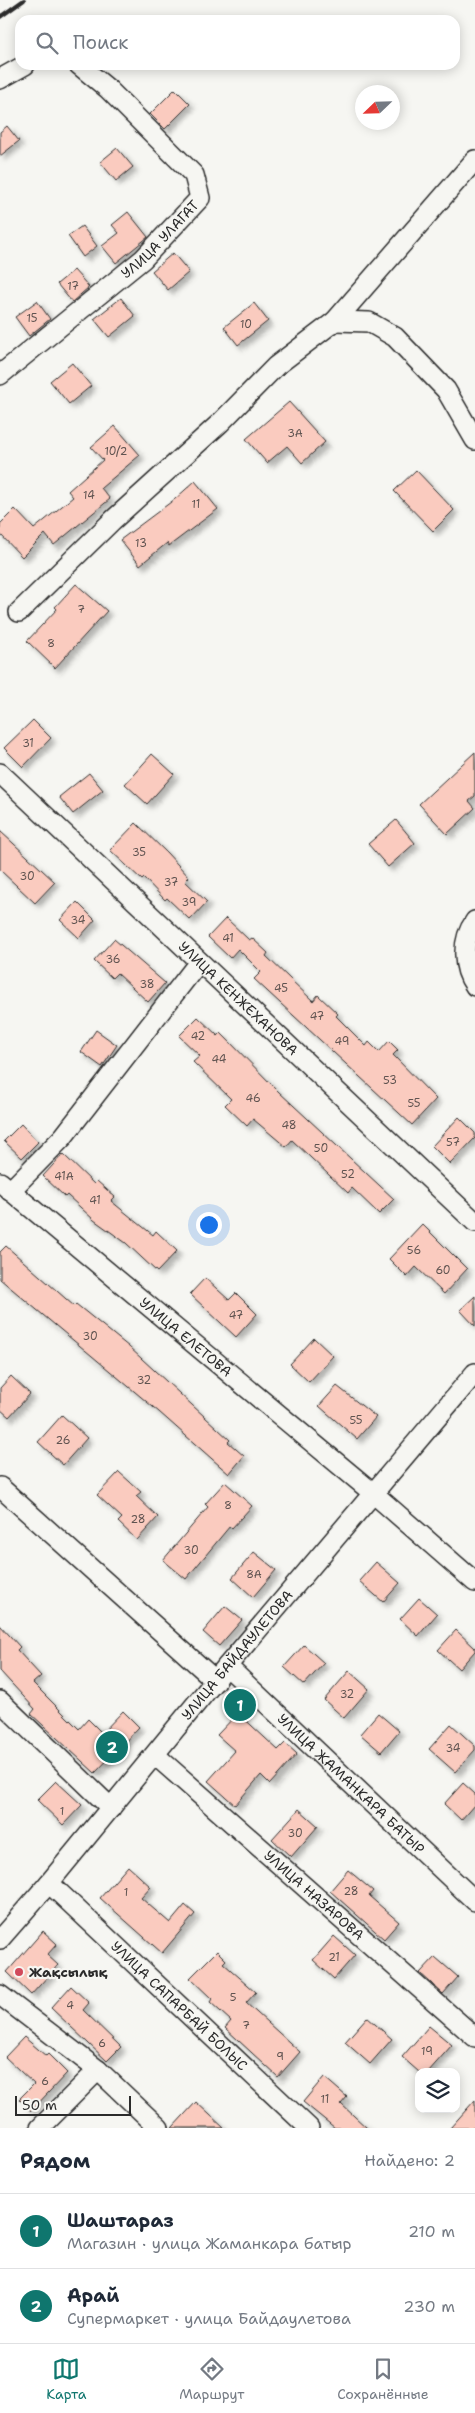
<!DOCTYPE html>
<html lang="ru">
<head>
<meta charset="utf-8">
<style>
	:root { --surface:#fff; --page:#f2f2f3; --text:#1f2937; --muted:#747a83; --line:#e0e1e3; --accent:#0f766e }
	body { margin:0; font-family:"Shantell Sans",sans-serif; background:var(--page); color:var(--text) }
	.controls { position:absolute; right:15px; bottom:15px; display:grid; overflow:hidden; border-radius:10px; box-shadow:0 2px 12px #0003 }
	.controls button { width:45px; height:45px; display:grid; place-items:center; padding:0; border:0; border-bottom:1px solid var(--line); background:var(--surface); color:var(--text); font:25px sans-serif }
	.compass { position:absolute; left:355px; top:85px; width:45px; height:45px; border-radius:50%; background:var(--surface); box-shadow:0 2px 12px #0003; rotate:247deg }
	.scale { position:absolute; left:15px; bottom:12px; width:116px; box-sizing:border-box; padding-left:5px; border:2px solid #2b2b2b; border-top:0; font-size:14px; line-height:18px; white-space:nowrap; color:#2b2b2b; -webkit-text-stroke:4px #f6f6f2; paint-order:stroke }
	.you { position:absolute; left:208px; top:1224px; width:18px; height:18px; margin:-12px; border:4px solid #fff; border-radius:50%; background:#1a73e8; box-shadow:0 0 0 8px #1a73e833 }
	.badge { display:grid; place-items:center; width:32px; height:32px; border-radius:50%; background:var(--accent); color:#fff; font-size:16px; font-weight:700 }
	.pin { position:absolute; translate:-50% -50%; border:2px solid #fff; box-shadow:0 1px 5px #0006 }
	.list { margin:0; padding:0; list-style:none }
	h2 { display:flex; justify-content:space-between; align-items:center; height:65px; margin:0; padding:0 20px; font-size:21px }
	h2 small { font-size:16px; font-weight:400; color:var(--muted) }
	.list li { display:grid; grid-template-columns:32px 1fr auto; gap:15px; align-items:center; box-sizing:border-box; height:75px; padding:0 20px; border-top:1px solid var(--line) }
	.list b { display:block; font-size:19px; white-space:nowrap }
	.list p { margin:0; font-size:16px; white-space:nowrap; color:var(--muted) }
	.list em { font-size:16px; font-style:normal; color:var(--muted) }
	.icon { flex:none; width:28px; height:28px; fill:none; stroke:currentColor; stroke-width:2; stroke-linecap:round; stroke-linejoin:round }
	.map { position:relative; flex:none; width:475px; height:2128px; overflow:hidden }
	.search { position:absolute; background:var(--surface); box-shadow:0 2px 12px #0003; left:15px; right:15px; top:15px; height:55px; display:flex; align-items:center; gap:12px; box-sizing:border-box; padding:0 18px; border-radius:15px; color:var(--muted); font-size:19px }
	.sheet { height:215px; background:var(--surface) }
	nav { display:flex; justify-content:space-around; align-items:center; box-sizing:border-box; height:70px; border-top:1px solid var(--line); background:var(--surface); font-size:14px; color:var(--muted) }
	nav a { display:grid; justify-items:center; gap:2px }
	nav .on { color:var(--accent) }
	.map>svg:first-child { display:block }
	.building { fill:#facbbf; stroke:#2b2b2b; filter:url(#shadow) }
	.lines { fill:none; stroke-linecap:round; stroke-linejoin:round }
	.minor-casing { stroke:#2b2b2b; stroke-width:22 }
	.minor { stroke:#f6f6f2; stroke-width:19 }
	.rail { stroke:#2b2b2b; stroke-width:4 }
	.poi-dot { fill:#d1495b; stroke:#f6f6f2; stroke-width:2 }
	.labels { text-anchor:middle; stroke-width:4.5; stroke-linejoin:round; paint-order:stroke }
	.number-label { font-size:11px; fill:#5f5350 }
	.street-label { font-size:14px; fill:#2b2b2b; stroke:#f6f6f2 }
	.poi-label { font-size:14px; font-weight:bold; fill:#2b2b2b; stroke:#f6f6f2; text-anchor:start }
</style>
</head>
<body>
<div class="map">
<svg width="475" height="2128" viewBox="0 0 475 2128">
	<defs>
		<filter id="shadow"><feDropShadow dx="4.5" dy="4.5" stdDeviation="2.5" flood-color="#0004"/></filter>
	</defs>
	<rect width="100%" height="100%" fill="#f6f6f2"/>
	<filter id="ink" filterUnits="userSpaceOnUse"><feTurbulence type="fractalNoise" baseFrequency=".02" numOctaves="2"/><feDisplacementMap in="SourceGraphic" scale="10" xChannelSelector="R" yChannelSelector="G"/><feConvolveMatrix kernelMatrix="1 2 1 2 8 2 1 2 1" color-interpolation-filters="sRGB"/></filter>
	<g filter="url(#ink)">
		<g class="building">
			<path d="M 175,89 L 190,104 L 165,129 L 150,114 Z"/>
			<path d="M 7,126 L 19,141 L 0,156 L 0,132 Z"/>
			<path d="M 117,148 L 133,167 L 116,181 L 100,162 Z"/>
			<path d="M 128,212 L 148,237 L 116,263 L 102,246 L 119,233 L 112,225 Z"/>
			<path d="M 82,226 L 97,246 L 83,257 L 68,236 Z"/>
			<path d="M 173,253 L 189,272 L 168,290 L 152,271 Z"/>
			<path d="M 74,270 L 89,287 L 72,302 L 57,284 Z"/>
			<path d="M 121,298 L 135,316 L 109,337 L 94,319 Z"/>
			<path d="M 37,301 L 50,319 L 29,336 L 15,317 Z"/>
			<path d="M 254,303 L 268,321 L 238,345 L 224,327 Z"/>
			<path d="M 72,363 L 91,386 L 69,404 L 50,381 Z"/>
			<path d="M 289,402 L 325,442 L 302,463 L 287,446 L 267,463 L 246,439 Z"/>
			<path d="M 115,426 L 140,455 L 101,488 L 110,499 L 54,545 L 45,534 L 22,557 L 0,534 L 0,524 L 15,509 L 34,529 L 73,497 L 68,491 L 103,460 L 91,447 Z"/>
			<path d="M 416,470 L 454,510 L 433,531 L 394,491 Z"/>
			<path d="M 195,481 L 218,509 L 169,546 L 167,543 L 140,565 L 120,540 L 175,499 Z"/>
			<path d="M 76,584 L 107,611 L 55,668 L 27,641 L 57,609 L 55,607 Z"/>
			<path d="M 33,720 L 51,738 L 23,767 L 4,748 Z"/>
			<path d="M 475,752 L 475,796 L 469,801 L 475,808 L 447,834 L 419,804 Z"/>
			<path d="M 152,754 L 174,774 L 147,804 L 125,784 Z"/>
			<path d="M 89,773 L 103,790 L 73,814 L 59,797 Z"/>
			<path d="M 396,820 L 415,843 L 388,867 L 368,844 Z"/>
			<path d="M 136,823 L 167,853 L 189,877 L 185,881 L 207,902 L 190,920 L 167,898 L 165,900 L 144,878 L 142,880 L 110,850 Z"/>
			<path d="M 0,831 L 55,882 L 35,903 L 0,870 Z"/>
			<path d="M 77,902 L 95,920 L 79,938 L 60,920 Z"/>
			<path d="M 226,918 L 249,940 L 252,938 L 268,953 L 266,956 L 313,1001 L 318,995 L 338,1014 L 336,1016 L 366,1046 L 369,1042 L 379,1052 L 389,1041 L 398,1050 L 393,1055 L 436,1099 L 412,1125 L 254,979 L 261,972 L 238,949 L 230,958 L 208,937 Z"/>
			<path d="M 114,939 L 165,983 L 148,1002 L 117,973 L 112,978 L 94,961 Z"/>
			<path d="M 198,1017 L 218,1036 L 221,1033 L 279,1092 L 394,1199 L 379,1214 L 352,1188 L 348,1193 L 292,1140 L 286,1147 L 253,1119 L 247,1126 L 225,1105 L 231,1099 L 193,1062 L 200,1056 L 179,1036 Z"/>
			<path d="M 96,1030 L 117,1045 L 102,1067 L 81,1052 Z"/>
			<path d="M 459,1117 L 475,1133 L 475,1138 L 450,1164 L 432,1146 Z"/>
			<path d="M 21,1124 L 38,1142 L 22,1158 L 4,1141 Z"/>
			<path d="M 63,1154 L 94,1184 L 97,1181 L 115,1197 L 111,1201 L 153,1235 L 156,1231 L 177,1251 L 157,1272 L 126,1243 L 94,1220 L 67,1195 L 65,1197 L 43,1176 Z"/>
			<path d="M 422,1224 L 467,1269 L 444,1294 L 416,1267 L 407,1277 L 389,1259 Z"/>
			<path d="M 6,1246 L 74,1306 L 76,1304 L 129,1347 L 230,1440 L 228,1442 L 244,1456 L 229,1474 L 159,1412 L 0,1279 L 0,1252 Z"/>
			<path d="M 205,1278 L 229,1300 L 236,1293 L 257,1314 L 236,1337 L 190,1294 Z"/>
			<path d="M 475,1296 L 475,1326 L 460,1310 Z"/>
			<path d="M 314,1338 L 333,1356 L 309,1382 L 290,1364 Z"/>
			<path d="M 11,1376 L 30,1394 L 9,1417 L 0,1409 L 0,1388 Z"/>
			<path d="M 337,1386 L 376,1417 L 357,1439 L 319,1406 Z"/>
			<path d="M 62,1415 L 87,1438 L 63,1465 L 38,1442 Z"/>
			<path d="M 119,1472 L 141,1492 L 136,1496 L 158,1517 L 137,1540 L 118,1522 L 122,1518 L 97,1495 Z"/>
			<path d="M 225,1482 L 252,1506 L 232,1528 L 230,1526 L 186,1579 L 163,1560 L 208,1507 L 205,1504 Z"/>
			<path d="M 254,1552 L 276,1570 L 253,1597 L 232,1578 Z"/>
			<path d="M 376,1562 L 400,1583 L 383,1602 L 359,1581 Z"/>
			<path d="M 419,1598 L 437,1614 L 418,1636 L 400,1619 Z"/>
			<path d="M 225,1606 L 242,1620 L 219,1646 L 203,1632 Z"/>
			<path d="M 0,1625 L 20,1647 L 17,1650 L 41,1676 L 33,1683 L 79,1729 L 88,1719 L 102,1733 L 123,1711 L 139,1727 L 95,1773 L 31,1714 L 35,1709 L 0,1671 Z"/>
			<path d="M 456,1630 L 475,1648 L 475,1651 L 459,1669 L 438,1650 Z"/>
			<path d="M 304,1645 L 324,1663 L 304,1685 L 284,1667 Z"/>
			<path d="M 349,1671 L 369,1689 L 344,1718 L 324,1700 Z"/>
			<path d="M 238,1713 L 278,1750 L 285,1743 L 297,1754 L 270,1784 L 261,1775 L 235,1805 L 208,1781 L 235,1751 L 217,1735 Z"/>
			<path d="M 378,1713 L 399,1731 L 381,1752 L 360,1734 Z"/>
			<path d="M 451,1724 L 475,1746 L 475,1750 L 455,1772 L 429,1749 Z"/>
			<path d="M 56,1781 L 82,1805 L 63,1825 L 37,1800 Z"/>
			<path d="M 463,1783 L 475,1794 L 475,1804 L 461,1820 L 444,1804 Z"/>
			<path d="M 299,1809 L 318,1826 L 291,1857 L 272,1839 Z"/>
			<path d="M 128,1866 L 151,1887 L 141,1898 L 170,1923 L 185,1905 L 195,1914 L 162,1953 L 100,1898 Z"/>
			<path d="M 348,1870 L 373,1891 L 369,1896 L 399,1922 L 384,1939 L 330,1891 Z"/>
			<path d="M 43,1931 L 57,1944 L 47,1955 L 58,1965 L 31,1995 L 7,1972 Z"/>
			<path d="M 334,1936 L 355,1955 L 334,1979 L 313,1960 Z"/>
			<path d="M 217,1951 L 226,1960 L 223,1963 L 256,1992 L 246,2003 L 300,2052 L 278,2077 L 225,2028 L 231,2021 L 210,2002 L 212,1999 L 190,1978 Z"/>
			<path d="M 435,1957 L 458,1977 L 443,1994 L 420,1973 Z"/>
			<path d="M 71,1986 L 89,2003 L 83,2010 L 121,2047 L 107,2061 L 51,2008 Z"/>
			<path d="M 367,2017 L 392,2039 L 370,2064 L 345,2042 Z"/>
			<path d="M 429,2026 L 452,2045 L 428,2072 L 419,2072 L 402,2057 Z"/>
			<path d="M 24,2037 L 46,2056 L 48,2054 L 67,2073 L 31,2111 L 19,2099 L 34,2084 L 5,2057 Z"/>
			<path d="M 324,2077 L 347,2097 L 341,2104 L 367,2128 L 335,2128 L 303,2102 Z"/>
			<path d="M 475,2100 L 475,2128 L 450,2128 Z"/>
			<path d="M 196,2102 L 224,2128 L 172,2128 Z"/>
		</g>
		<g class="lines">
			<g class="minor-casing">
				<g id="minor">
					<path d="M 0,79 L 25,65"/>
					<path d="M 335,321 L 369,322 L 395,337 L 446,390 L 475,440"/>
					<path id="s1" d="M 0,375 L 143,259 L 200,198 L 194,175 L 108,89 L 79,65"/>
					<path d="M 19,612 L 113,520 L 220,423 L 276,366 L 335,321 L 475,160"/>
					<path id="s2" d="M 0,773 L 475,1222"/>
					<path d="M 475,921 C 461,940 462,968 475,986"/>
					<path id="s3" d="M 0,1182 L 373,1493 L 475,1582"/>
					<path d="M 10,1191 L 63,1137 L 199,962"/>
					<path d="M 0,1487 L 216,1681"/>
					<path id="s4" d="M 227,1666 L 475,1901"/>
					<path d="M 0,1701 L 111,1808"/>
					<path id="s5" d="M 155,1755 L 475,2037"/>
					<path id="s6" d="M 49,1883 L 309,2128"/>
					<path id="s7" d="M 0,1939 L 49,1883 L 227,1666 L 475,1373"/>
					<path d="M 0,1995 L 98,2070 L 159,2128"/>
					<path d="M 40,2128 L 98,2070"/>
				</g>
			</g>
			<use href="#minor" class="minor"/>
			<path class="rail" d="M 0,17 L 24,0"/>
		</g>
	</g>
	<circle class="poi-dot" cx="19" cy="1972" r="5"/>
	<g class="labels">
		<g class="number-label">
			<text x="73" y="290">17</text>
			<text x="32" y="322">15</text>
			<text x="246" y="328">10</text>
			<text x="295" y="437">3А</text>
			<text x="116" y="455">10/2</text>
			<text x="89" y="499">14</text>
			<text x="196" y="508">11</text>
			<text x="141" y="547">13</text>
			<text x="81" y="613">7</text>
			<text x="51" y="647">8</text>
			<text x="28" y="747">31</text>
			<text x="139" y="856">35</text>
			<text x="27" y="880">30</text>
			<text x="171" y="886">37</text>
			<text x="189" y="906">39</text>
			<text x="78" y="924">34</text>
			<text x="228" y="942">41</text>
			<text x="113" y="963">36</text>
			<text x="147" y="988">38</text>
			<text x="281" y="992">45</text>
			<text x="317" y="1020">47</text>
			<text x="198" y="1040">42</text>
			<text x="342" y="1045">49</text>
			<text x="219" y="1063">44</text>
			<text x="390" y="1084">53</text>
			<text x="253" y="1102">46</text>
			<text x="414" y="1107">55</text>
			<text x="289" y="1129">48</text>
			<text x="453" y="1146">57</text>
			<text x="321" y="1152">50</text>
			<text x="348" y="1178">52</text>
			<text x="64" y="1180">41А</text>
			<text x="95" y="1204">41</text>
			<text x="414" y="1254">56</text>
			<text x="443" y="1274">60</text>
			<text x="236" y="1319">47</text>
			<text x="90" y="1340">30</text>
			<text x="144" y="1384">32</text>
			<text x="356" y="1424">55</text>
			<text x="63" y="1444">26</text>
			<text x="228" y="1509">8</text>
			<text x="138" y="1523">28</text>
			<text x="191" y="1554">30</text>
			<text x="254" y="1578">8А</text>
			<text x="347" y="1698">32</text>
			<text x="453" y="1752">34</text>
			<text x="62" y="1815">1</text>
			<text x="295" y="1837">30</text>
			<text x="351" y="1895">28</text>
			<text x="126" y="1896">1</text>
			<text x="334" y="1961">21</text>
			<text x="233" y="2001">5</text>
			<text x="70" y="2009">4</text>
			<text x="246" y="2029">7</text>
			<text x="102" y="2047">6</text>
			<text x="427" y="2055">19</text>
			<text x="280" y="2060">9</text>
			<text x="45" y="2085">6</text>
			<text x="325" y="2103">11</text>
		</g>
		<g class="street-label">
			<text dy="5" stroke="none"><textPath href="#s1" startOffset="210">УЛИЦА УЛАГАТ</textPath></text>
			<text dy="5" stroke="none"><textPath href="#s2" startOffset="328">УЛИЦА КЕНЖЕХАНОВА</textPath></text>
			<text dy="5" stroke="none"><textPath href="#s3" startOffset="242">УЛИЦА ЕЛЕТОВА</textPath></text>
			<text dy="5" stroke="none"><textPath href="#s7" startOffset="370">УЛИЦА БАЙДАУЛЕТОВА</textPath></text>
			<text dy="5" stroke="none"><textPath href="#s4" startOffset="171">УЛИЦА ЖАМАНКАРА БАТЫР</textPath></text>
			<text dy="5" stroke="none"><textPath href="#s5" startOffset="212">УЛИЦА НАЗАРОВА</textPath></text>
			<text dy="5" stroke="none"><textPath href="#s6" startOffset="179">УЛИЦА CАПАРБАЙ БОЛЫС</textPath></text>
		</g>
		<g class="poi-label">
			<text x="29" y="1977">Жақсылық</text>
		</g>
	</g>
</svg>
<div class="controls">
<button><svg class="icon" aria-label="layers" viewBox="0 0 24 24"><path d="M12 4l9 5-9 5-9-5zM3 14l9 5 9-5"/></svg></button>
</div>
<svg class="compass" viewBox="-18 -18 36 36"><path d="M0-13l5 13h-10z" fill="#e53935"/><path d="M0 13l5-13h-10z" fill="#747a83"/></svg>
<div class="scale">50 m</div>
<div class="you"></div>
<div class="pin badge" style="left:240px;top:1705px">1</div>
<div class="pin badge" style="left:112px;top:1747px">2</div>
<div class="search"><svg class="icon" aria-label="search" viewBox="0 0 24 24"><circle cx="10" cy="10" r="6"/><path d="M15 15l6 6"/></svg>Поиск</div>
</div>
<section class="sheet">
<h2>Рядом<small>Найдено: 2</small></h2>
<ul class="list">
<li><span class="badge">1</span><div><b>Шаштараз</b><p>Магазин · улица Жаманкара батыр</p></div><em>210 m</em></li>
<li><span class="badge">2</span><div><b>Арай</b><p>Супермаркет · улица Байдаулетова</p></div><em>230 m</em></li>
</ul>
</section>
<nav>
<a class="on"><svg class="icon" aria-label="map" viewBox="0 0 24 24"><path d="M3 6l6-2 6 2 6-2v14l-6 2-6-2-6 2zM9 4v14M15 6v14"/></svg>Карта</a>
<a><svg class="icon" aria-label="directions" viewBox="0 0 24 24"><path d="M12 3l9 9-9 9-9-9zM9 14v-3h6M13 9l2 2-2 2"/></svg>Маршрут</a>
<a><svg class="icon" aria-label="saved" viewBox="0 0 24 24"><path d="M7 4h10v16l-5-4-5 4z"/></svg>Сохранённые</a>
</nav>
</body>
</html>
